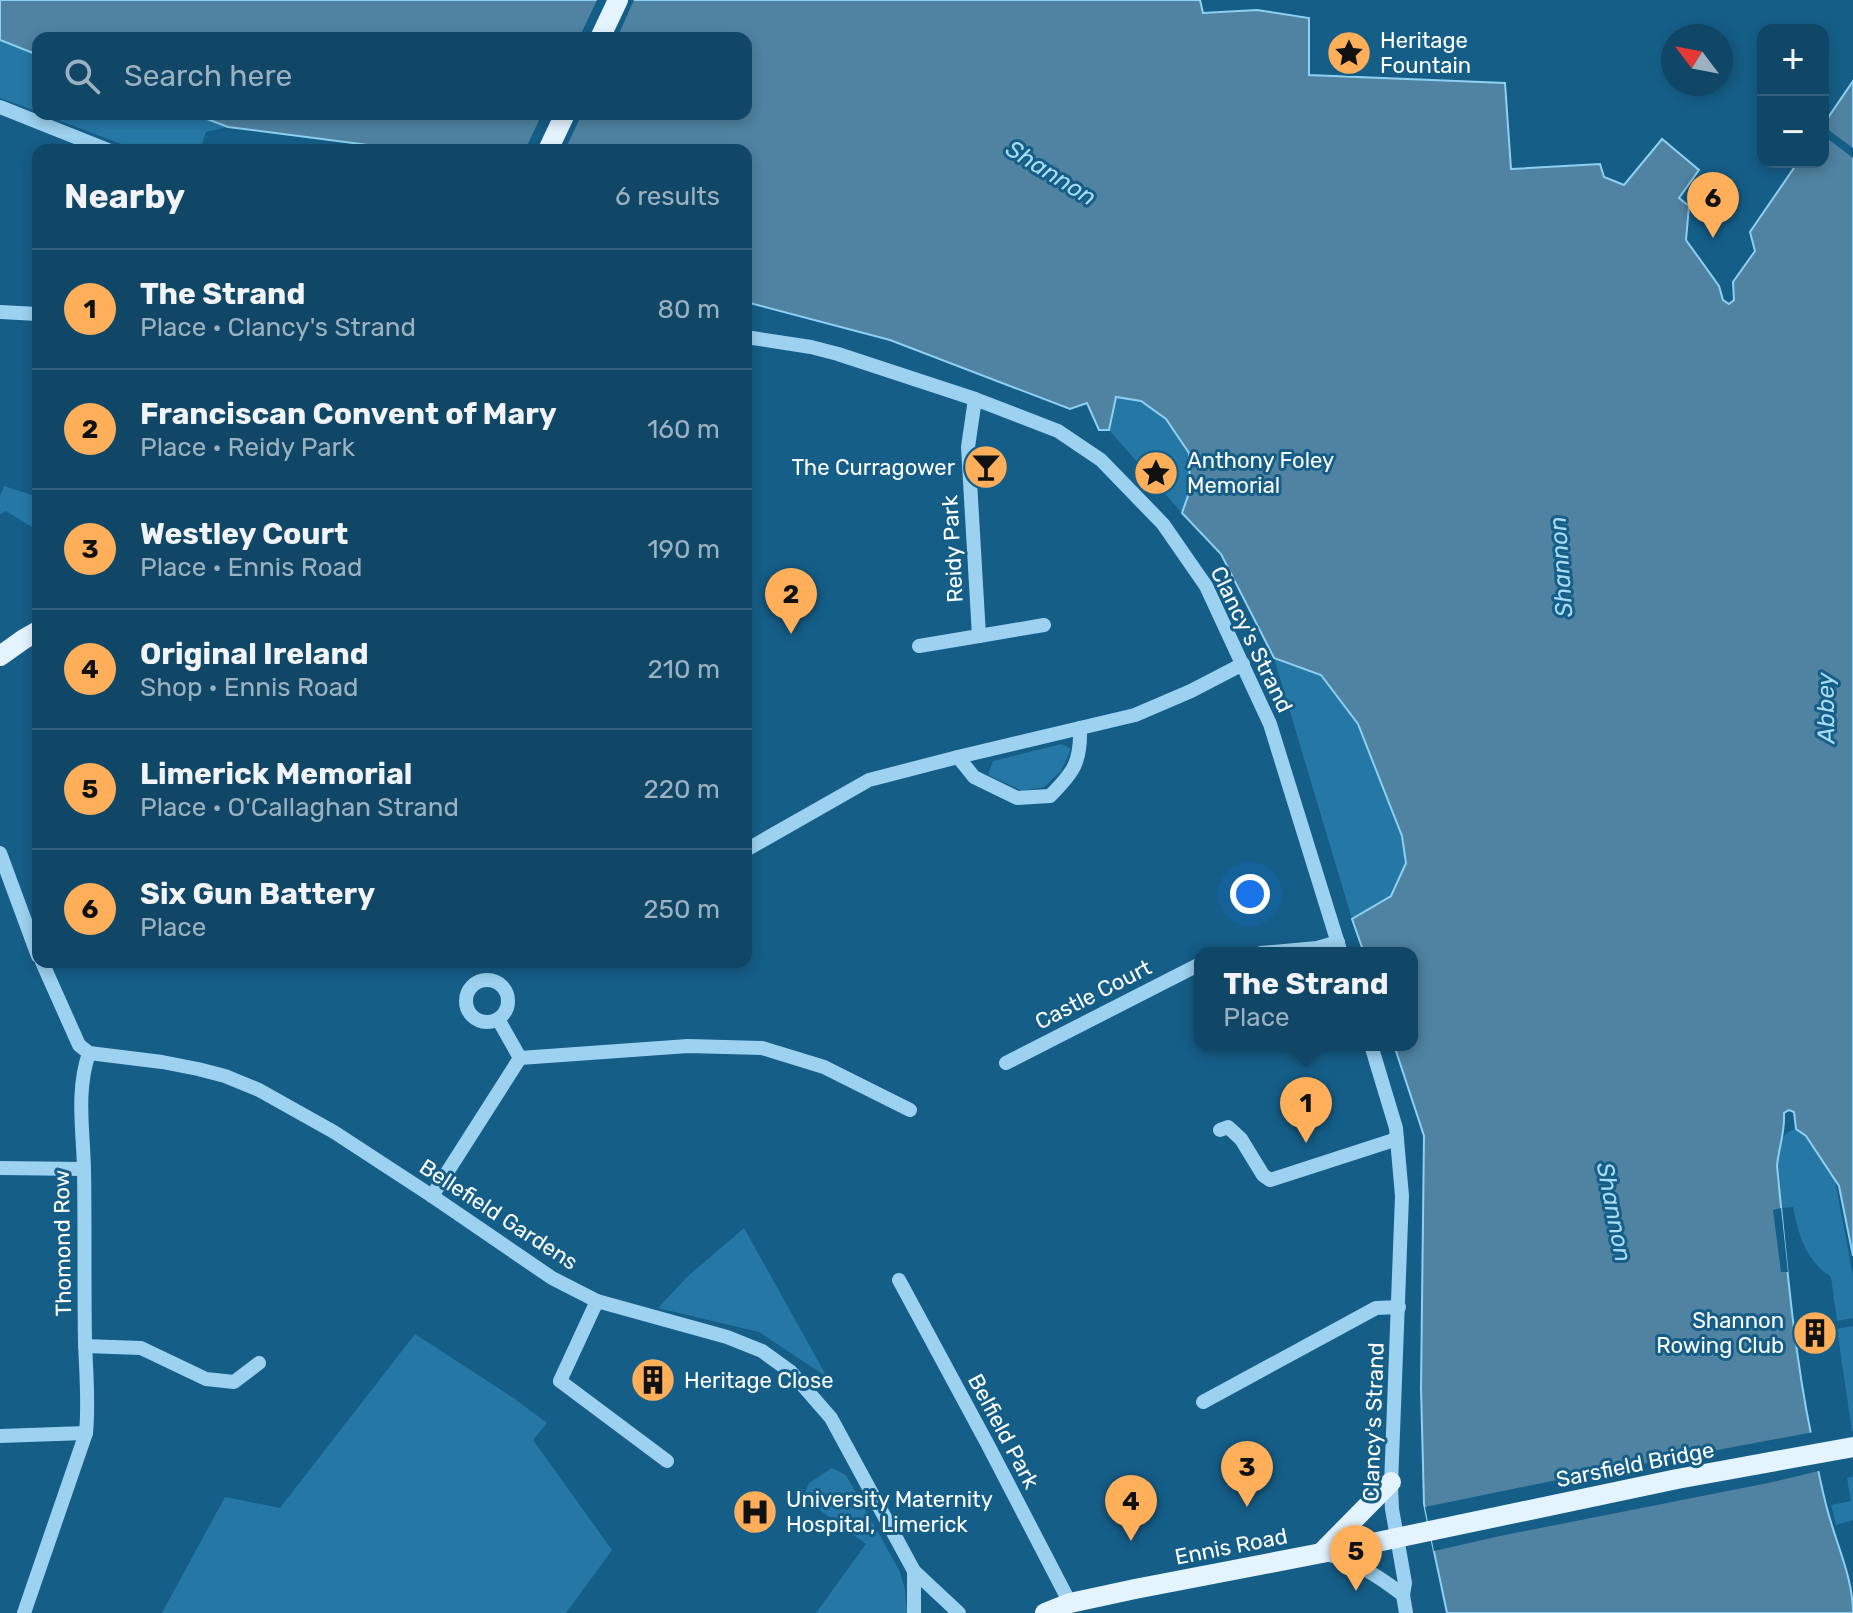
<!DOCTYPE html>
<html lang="en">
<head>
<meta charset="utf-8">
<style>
	:root { --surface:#104666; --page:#1e506f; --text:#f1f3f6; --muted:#9cb1bf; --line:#305e7a; --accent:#ffaf5a }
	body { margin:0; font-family:Rubik,sans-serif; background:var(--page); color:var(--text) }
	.controls { position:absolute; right:24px; top:24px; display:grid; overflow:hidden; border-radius:16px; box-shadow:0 4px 12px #0003 }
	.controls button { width:72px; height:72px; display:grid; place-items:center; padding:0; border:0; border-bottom:2px solid var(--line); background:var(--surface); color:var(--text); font:40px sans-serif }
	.compass { position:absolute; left:1661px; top:24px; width:72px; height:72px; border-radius:50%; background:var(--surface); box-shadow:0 4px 12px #0003; rotate:302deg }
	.you { position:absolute; left:1250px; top:894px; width:28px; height:28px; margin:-20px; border:6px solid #fff; border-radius:50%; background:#1a73e8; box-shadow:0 0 0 12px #1a73e833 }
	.badge { display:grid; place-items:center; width:52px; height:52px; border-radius:50%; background:var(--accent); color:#111; font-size:26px; font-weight:700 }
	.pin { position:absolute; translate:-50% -66px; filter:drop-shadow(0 2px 4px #0008) }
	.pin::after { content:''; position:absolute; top:42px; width:28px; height:24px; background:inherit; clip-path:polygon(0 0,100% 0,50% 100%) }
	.popup { position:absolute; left:1194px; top:947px; width:224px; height:104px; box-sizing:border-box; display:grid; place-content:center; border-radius:16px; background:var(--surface); filter:drop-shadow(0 2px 6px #0005); font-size:26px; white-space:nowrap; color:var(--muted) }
	.popup b { font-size:30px; color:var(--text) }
	.popup::after { content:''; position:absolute; left:50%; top:100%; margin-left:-16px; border:16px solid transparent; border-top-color:var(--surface) }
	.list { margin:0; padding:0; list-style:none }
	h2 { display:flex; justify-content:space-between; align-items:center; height:104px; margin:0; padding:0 32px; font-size:34px }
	h2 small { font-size:26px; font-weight:400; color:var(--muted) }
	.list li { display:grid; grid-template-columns:52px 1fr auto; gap:24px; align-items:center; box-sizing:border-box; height:120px; padding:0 32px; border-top:2px solid var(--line) }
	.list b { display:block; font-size:30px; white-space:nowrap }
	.list p { margin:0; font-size:26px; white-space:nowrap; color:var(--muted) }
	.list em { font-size:26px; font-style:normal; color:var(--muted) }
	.icon { flex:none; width:44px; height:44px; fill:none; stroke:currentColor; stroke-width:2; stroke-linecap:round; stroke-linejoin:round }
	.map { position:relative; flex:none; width:1853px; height:1613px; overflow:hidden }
	.search { position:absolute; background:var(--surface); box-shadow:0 4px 12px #0003; left:32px; top:32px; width:720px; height:88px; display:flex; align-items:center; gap:20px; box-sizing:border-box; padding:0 28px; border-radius:16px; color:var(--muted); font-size:30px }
	.panel { position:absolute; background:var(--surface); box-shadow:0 4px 12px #0003; left:32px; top:144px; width:720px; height:824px; border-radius:16px }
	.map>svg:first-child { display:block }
	.green { fill:#2578a6 }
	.water { fill:#4f83a1; stroke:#8ed0f1; stroke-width:2 }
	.pier { fill:#155e88 }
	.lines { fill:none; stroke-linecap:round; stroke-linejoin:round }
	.minor { stroke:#9cd1ef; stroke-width:14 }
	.major { stroke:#e4f4ff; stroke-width:20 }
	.labels { text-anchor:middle; stroke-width:6; stroke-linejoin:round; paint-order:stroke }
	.poi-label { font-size:22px; fill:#fff; stroke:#155e88; text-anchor:start }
	.street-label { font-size:22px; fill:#fff; stroke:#155e88 }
	.water-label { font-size:24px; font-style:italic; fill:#a8dbf6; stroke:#155e88 }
</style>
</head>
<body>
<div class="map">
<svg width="1853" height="1613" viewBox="0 0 1853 1613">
	<rect width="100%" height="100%" fill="#155e88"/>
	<g class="green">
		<path d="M 0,40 L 38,55 L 38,112 L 0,98 Z"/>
		<path d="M 42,114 L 194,114 L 228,127 L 206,132 L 200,150 L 137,150 Z"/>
		<path d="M 1115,397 L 1141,401 L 1166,419 L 1189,453 L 1190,490 L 1182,513 L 1109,430 Z"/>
		<path d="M 4,486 L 38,497 L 38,531 L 6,511 L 0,514 L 0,496 Z"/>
		<path d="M 1274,658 L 1321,675 L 1358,724 L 1402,836 L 1406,863 L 1391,896 L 1352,919 Z"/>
		<path d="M 1062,744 L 1071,749 L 1061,771 L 1044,787 L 1022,791 L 988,775 L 993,761 Z"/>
		<path d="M 1796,1129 L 1806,1136 L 1835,1180 L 1853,1276 L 1853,1318 L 1837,1321 L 1831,1277 C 1805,1259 1799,1236 1793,1207 L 1781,1208 C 1779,1188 1768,1134 1796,1129 Z"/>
		<path d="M 744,1228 L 827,1377 L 759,1332 L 658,1308 L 687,1277 Z"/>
		<path d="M 1853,1326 L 1853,1431 L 1852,1431 L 1837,1329 Z"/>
		<path d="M 415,1334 L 512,1397 L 547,1423 L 533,1440 L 612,1550 L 566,1613 L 162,1613 L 225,1497 L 280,1508 Z"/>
		<path d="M 832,1468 L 846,1475 L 899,1570 L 905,1589 L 907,1613 L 816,1613 L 866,1544 L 803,1498 L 809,1483 Z"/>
		<path d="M 1853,1476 L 1853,1520 L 1836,1525 L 1831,1505 L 1851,1501 L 1847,1478 Z"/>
	</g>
	<path class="water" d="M 0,0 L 1200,0 L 1203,13 L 1257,10 L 1309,18 L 1309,75 L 1505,83 L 1511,169 L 1600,164 L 1604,177 L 1624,185 L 1662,139 L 1699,170 L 1679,198 L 1689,206 L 1686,240 L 1719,286 L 1723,300 L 1729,304 L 1734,300 L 1733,282 L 1755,251 L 1750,232 L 1798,162 L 1823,162 L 1823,125 L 1853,81 L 1853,1256 L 1839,1186 L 1806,1136 L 1796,1129 L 1794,1112 L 1789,1110 L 1784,1113 C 1785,1134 1779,1145 1777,1166 C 1786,1255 1793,1346 1811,1434 C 1816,1460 1821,1487 1828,1512 C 1837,1546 1853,1578 1853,1613 L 1447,1613 L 1424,1504 L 1421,1388 L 1424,1136 L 1394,1045 L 1412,1045 L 1412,953 L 1364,953 L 1352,919 L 1391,896 L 1406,863 L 1402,836 L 1358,724 L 1321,675 L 1274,658 L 1221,554 L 1182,513 L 1190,490 L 1189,453 L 1166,419 L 1141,401 L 1116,397 L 1109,430 L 1099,430 L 1087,403 L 1070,409 L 890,340 L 746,302 L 746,150 L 407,150 L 228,127 L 194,114 L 746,114 L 746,38 L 38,38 L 38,55 L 0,40 Z"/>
	<g class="pier">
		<path d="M 597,0 L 634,0 L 617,38 L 579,38 Z"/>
		<path d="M 542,114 L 582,114 L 565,150 L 525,150 Z"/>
		<path d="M 1823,126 L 1853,148 L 1853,158 L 1823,135 Z"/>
		<path d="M 1781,1208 L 1788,1272 L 1781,1272 L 1773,1210 Z"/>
		<path d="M 1814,1432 L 1823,1470 L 1768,1483 L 1500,1536 L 1434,1551 L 1425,1507 L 1557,1480 Z"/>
	</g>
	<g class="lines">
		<g class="minor">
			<path d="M 0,107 L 108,150"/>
			<path d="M 0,312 L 38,314"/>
			<path d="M 746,337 L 811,347 L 838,354 L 975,399 L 1058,431 L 1101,460 L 1163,524 L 1206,586 L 1270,724 L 1341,953"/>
			<path d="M 979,636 L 1044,625"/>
			<path d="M 919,646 L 979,636 L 968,447 L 975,399"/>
			<path d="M 958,757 L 974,777 L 1017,798 L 1050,796 C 1074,772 1081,762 1080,728"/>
			<path d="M 746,850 L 869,780 L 958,757 L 1135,715 L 1191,691 L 1243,664"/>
			<path d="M 0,853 L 38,956"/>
			<path d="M 1261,953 L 1317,948 L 1338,942"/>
			<path d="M 42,962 L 79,1045 L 89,1053 L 162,1062 L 198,1069 L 225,1076 L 259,1090 L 334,1132 L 432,1196 L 552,1278 L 597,1301 L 727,1337 L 762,1351 L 791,1372 L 831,1418 L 914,1571 L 959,1613"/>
			<circle cx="487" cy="1001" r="21"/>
			<path d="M 1371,1045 L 1396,1128 L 1402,1196 L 1391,1485 L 1392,1509 L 1405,1583 L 1403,1595 L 1406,1613"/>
			<path d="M 520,1058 L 688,1046 L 762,1048 L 824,1067 L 910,1110"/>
			<path d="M 1006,1063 L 1200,964"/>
			<path d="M 1220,1130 L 1228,1127 L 1241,1139 L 1263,1175 L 1270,1180 L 1397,1139"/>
			<path d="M 0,1168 L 84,1169"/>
			<path d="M 432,1196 L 520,1058 L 498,1019"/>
			<path d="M 899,1280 L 988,1445 L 1070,1603"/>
			<path d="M 597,1301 L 560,1381 L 667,1461"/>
			<path d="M 85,1346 L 141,1348 L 206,1379 L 234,1382 L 259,1363"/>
			<path d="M 1203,1402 L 1376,1308 L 1399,1307"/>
			<path d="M 0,1436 L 86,1433"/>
			<path d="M 1326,1554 C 1358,1563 1377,1575 1403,1595"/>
			<path d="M 914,1571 L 914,1613"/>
			<path d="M 24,1613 L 86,1433 C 89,1402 86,1372 85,1341 C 84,1284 85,1226 84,1169 C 83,1129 76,1091 89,1053"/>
		</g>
		<g class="major">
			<path d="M 600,38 L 618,0"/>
			<path d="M 548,150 L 565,114"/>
			<path d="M 0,656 L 24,639 L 38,631"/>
			<path d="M 1321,1553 L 1391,1482"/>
			<path d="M 1045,1613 L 1070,1603 L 1135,1589 L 1363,1545 L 1677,1479 L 1853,1447"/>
		</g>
	</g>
	<defs>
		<g id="sight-disc" transform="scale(2.3)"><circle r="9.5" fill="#ffaf5a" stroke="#155e88"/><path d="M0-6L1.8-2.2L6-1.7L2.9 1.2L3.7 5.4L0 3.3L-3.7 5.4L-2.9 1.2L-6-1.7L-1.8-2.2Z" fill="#111"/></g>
		<g id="bar-disc" transform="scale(2.3)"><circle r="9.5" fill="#ffaf5a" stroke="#155e88"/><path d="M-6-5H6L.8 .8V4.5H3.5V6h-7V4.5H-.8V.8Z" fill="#111"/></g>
		<g id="building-disc" transform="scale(2.3)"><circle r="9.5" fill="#ffaf5a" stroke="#155e88"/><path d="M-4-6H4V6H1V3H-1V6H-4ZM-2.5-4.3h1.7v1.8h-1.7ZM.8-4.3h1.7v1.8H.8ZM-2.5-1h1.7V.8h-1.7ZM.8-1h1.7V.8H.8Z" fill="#111"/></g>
		<g id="hospital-disc" transform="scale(2.3)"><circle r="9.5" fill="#ffaf5a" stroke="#155e88"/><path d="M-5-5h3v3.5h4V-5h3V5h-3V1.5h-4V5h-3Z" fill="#111"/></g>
	</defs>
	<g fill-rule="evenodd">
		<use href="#sight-disc" x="1349" y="53"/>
		<use href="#bar-disc" x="986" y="467"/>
		<use href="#sight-disc" x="1156" y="473"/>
		<use href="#building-disc" x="1815" y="1333"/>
		<use href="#building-disc" x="653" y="1380"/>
		<use href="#hospital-disc" x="755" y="1512"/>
	</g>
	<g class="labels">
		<g class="poi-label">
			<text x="1380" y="48">Heritage<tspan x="1380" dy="25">Fountain</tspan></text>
			<text x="1187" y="468">Anthony Foley<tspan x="1187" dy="25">Memorial</tspan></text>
			<text x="955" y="475" text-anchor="end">The Curragower</text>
			<text x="1784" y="1328" text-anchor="end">Shannon<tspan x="1784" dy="25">Rowing Club</tspan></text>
			<text x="684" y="1388">Heritage Close</text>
			<text x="786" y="1507">University Maternity<tspan x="786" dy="25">Hospital, Limerick</tspan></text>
		</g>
		<g class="street-label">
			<text transform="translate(952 549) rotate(-93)" y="8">Reidy Park</text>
			<text transform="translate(1252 639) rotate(64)" y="8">Clancy's Strand</text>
			<text transform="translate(1093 994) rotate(-27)" y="8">Castle Court</text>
			<text transform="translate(499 1214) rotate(33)" y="8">Bellefield Gardens</text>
			<text transform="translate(62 1243) rotate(-91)" y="8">Thomond Row</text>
			<text transform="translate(1373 1422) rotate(-88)" y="8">Clancy's Strand</text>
			<text transform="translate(1004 1431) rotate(62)" y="8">Belfield Park</text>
			<text transform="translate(1635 1464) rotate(-11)" y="8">Sarsfield Bridge</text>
			<text transform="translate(1231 1546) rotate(-11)" y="8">Ennis Road</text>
		</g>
		<g class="water-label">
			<text transform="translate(1051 173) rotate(32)" y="8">Shannon</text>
			<text transform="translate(1561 567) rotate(-94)" y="8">Shannon</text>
			<text transform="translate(1826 708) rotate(-91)" y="8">Abbey</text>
			<text transform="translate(1614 1212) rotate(79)" y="8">Shannon</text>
		</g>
	</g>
</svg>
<div class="controls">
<button>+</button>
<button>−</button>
</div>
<svg class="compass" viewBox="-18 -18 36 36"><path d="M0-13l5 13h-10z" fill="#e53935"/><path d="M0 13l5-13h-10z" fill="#9cb1bf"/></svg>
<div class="you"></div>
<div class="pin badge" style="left:1306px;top:1143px">1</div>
<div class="popup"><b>The Strand</b>Place</div>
<div class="pin badge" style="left:791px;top:634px">2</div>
<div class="pin badge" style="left:1247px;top:1507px">3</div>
<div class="pin badge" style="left:1131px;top:1541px">4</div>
<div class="pin badge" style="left:1356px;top:1591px">5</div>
<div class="pin badge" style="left:1713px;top:238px">6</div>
<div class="search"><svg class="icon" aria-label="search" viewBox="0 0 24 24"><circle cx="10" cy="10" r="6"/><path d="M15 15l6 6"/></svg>Search here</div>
<section class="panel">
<h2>Nearby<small>6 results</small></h2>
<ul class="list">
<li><span class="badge">1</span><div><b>The Strand</b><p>Place · Clancy's Strand</p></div><em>80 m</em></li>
<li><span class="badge">2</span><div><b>Franciscan Convent of Mary</b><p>Place · Reidy Park</p></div><em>160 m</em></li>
<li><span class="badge">3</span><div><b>Westley Court</b><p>Place · Ennis Road</p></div><em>190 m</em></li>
<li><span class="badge">4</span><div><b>Original Ireland</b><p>Shop · Ennis Road</p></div><em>210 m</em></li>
<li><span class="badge">5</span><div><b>Limerick Memorial</b><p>Place · O'Callaghan Strand</p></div><em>220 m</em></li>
<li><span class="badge">6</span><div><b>Six Gun Battery</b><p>Place</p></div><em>250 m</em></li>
</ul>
</section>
</div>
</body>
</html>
